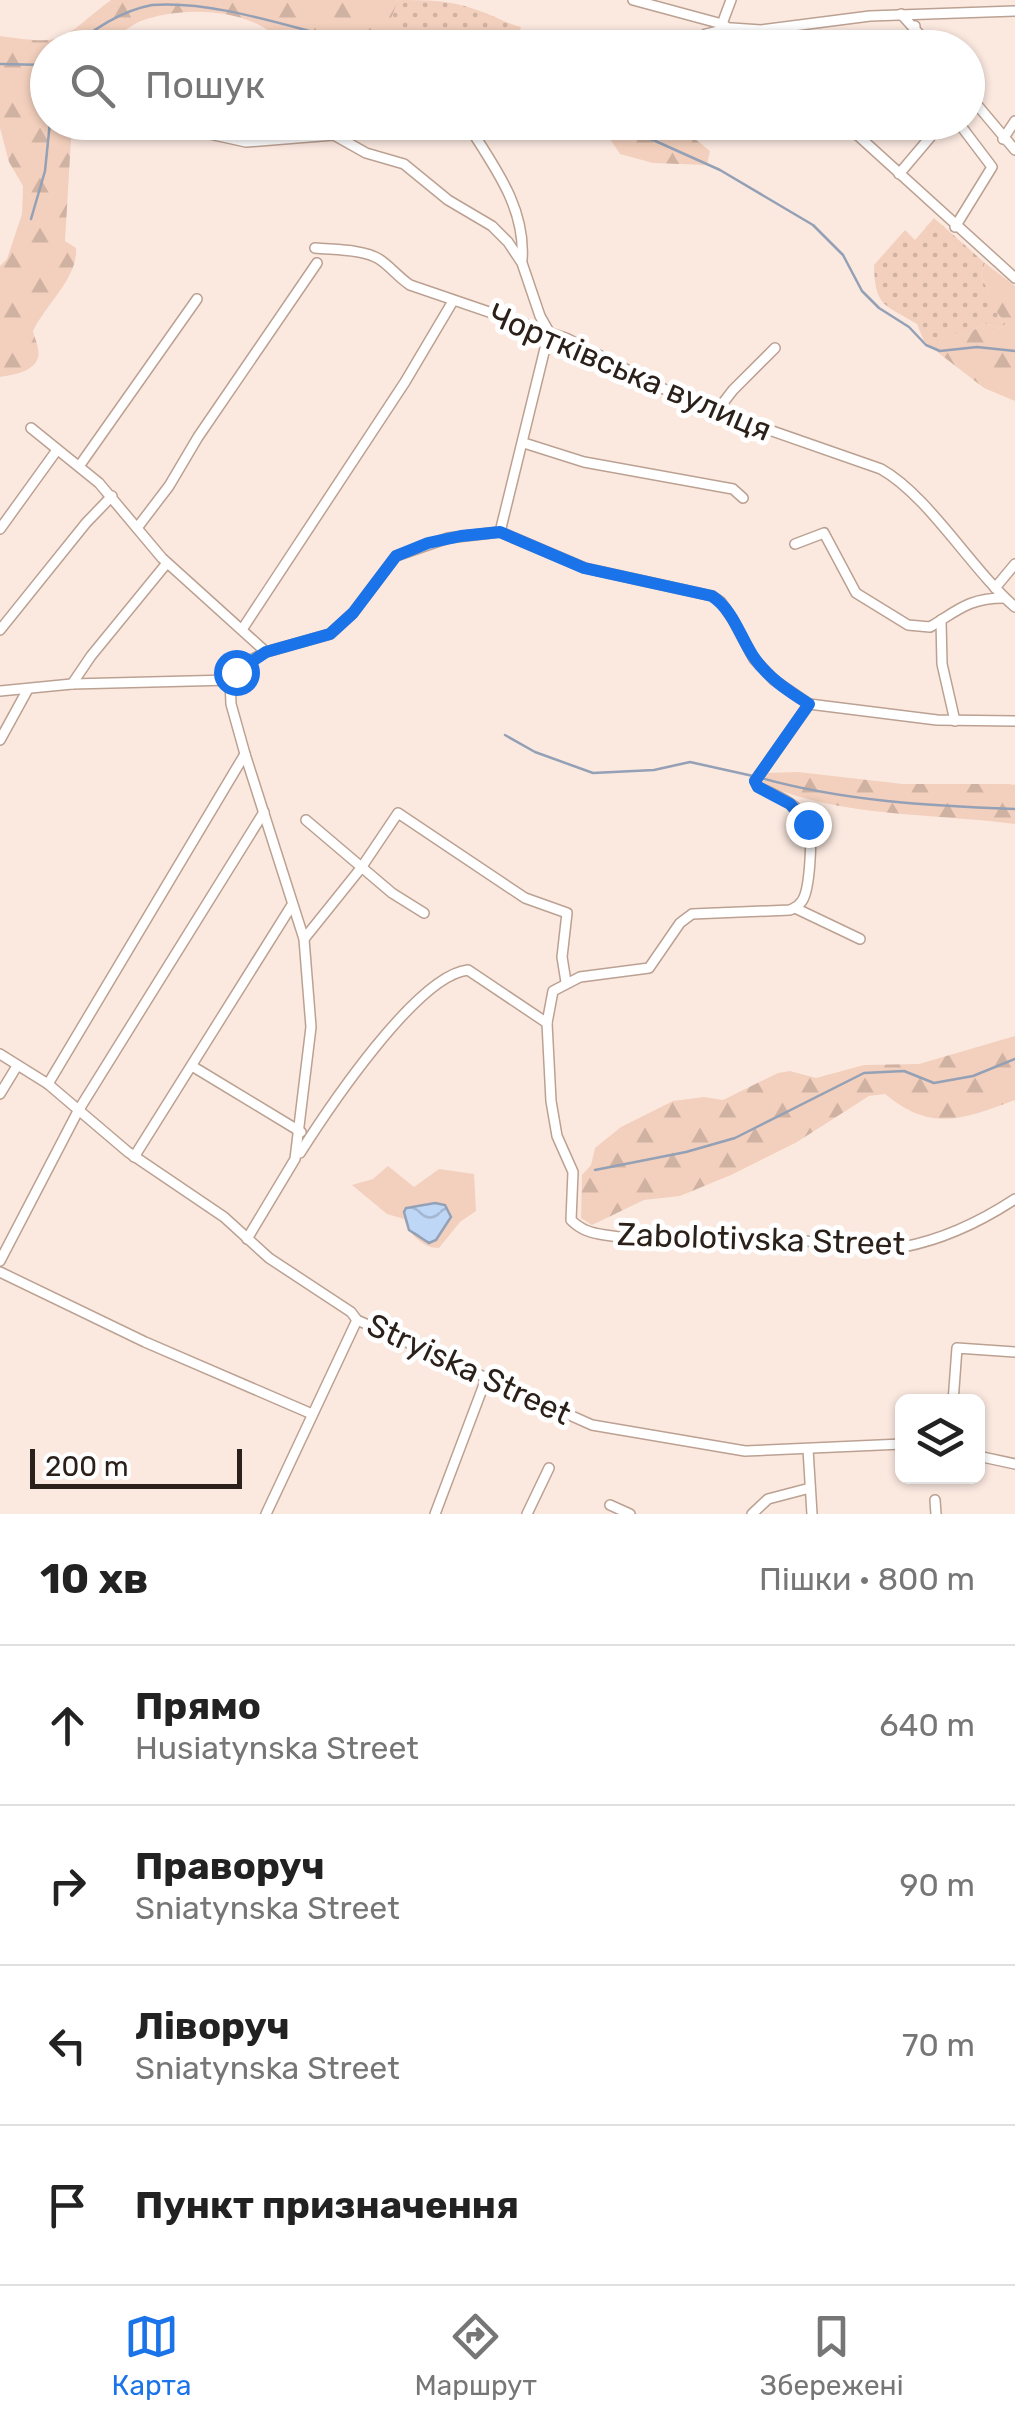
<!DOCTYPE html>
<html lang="uk">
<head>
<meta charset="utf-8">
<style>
	:root { --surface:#fff; --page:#f2f2f2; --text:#222; --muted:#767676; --line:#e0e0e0; --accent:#1a73e8 }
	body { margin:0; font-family:Rubik,sans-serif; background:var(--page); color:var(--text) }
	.controls { position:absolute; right:30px; bottom:30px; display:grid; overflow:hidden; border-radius:15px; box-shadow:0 2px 8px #0004 }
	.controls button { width:90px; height:90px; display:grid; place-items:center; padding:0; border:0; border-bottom:2px solid var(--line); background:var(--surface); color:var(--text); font:50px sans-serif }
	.scale { position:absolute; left:30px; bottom:25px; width:212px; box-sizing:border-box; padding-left:10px; border:5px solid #2b201a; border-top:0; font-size:28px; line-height:35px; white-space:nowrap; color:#2b201a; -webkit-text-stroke:8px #fff; paint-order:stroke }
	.stop { position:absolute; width:30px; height:30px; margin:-22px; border:8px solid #1a73e8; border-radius:50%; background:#fff }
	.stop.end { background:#1a73e8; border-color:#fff; box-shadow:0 2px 10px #0008 }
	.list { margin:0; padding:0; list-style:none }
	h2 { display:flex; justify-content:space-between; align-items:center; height:130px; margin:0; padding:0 40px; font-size:42px }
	h2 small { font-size:32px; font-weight:400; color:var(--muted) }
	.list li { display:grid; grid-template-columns:65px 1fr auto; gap:30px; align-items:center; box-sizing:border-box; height:160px; padding:0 40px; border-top:2px solid var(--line) }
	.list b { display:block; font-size:38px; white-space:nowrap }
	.list p { margin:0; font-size:32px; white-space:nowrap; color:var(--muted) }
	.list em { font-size:32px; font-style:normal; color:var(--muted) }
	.icon { flex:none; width:55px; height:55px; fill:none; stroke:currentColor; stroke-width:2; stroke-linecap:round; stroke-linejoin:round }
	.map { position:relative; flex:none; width:1015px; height:1514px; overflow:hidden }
	.search { position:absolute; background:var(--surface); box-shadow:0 2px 8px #0004; left:30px; right:30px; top:30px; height:110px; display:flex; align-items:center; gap:25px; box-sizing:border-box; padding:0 35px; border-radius:55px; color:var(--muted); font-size:38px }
	.sheet { height:770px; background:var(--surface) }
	nav { display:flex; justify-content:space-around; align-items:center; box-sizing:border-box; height:140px; border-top:2px solid var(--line); background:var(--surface); font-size:28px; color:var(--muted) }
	nav a { display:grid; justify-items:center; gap:5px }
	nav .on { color:var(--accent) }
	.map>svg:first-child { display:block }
	.grass { fill:url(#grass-dots) }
	.forest { fill:url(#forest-firs) }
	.park { fill:#f3d0bd }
	.water { fill:url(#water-waves); stroke:#93a0b5; stroke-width:2.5 }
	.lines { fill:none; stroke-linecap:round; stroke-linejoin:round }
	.stream { stroke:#93a0b5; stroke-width:2.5 }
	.street-casing { stroke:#bca192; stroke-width:12 }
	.street { stroke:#fff; stroke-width:9 }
	.route { stroke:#1a73e8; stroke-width:12 }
	.labels { text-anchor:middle; stroke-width:10; stroke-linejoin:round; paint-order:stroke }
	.street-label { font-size:32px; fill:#2b201a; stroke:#fff }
</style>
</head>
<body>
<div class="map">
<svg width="1015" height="1514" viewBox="0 0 1015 1514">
	<defs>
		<pattern id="grass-dots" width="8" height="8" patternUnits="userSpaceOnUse" patternTransform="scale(2.5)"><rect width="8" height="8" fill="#f3d0bd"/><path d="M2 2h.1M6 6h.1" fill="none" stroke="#d0b2a2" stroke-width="1.8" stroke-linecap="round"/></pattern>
		<pattern id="forest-firs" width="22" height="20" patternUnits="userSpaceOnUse" patternTransform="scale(2.5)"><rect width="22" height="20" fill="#f3d0bd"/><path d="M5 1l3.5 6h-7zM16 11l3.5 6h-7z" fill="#d0b2a2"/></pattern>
		<pattern id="water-waves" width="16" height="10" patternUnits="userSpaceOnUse" patternTransform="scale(2.5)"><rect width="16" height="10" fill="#bfd7f7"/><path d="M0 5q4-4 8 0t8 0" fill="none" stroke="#a4b8d3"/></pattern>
	</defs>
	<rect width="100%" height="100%" fill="#fbe9e0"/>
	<g class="grass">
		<path d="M 398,0 C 426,0 451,0 477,10 C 493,15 505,23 521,27 L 514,48 L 428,47 L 429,41 L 386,29 Z"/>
		<path d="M 934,218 L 985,263 L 981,277 L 1006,323 L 1000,329 L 984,323 L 967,335 L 948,333 L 936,351 L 924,341 L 917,324 C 885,304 875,308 874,265 L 905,230 L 915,240 Z"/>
	</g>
	<g class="forest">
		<path d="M 111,0 L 398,0 L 387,29 L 422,36 L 429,41 L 428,48 L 285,47 C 258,7 182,5 141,21 C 127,27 107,45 94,47 C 80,50 62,47 48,48 L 48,122 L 72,123 L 65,241 L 76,248 C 78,278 46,304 33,331 C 34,337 37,342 38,348 C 43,370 16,375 0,377 L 0,266 L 7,259 L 22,214 L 23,186 L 9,162 L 0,128 L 0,36 C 70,46 58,40 111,0 Z"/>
		<path d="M 582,123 L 675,123 L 710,151 L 707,165 L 653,163 L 620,154 L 608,136 Z"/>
		<path d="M 985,263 L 1015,286 L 1015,401 L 984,388 L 936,351 L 948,332 L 967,335 L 984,323 L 1000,329 L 1006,323 L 987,301 L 989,292 L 981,277 Z"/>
		<path d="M 798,772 L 903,784 L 1009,784 L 1015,785 L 1015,824 C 922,812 846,819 757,782 L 760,773 Z"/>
		<path d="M 1015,1036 L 1015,1100 C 963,1119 932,1133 885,1094 L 869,1096 L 797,1142 L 731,1175 L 680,1196 L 644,1200 L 592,1225 L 581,1218 L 582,1175 L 591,1165 L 595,1148 L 621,1127 L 673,1101 L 704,1097 L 723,1100 L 778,1073 L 790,1071 L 816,1078 L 864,1065 L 919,1064 Z"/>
	</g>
	<path class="park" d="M 388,1166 L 414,1187 L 439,1169 L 474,1174 L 476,1211 L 460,1222 L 439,1248 C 423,1248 410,1235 404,1219 L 387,1214 L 352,1185 L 373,1179 Z"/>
	<path class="water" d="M 435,1203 L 445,1205 L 451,1217 L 436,1240 L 429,1243 L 409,1230 L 404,1212 L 406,1208 Z"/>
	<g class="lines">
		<g class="stream">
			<path d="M 70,48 C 95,29 120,11 152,5 C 213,0 289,27 348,41 C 363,44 379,45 394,48"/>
			<path d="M 415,48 L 441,43 L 467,48"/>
			<path d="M 0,64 L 48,65"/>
			<path d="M 47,69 L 48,82"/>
			<path d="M 613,122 L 720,170 L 813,225 L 843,255 L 862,291 L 879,308 L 909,327 L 926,345 L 940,351 L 977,347 L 1015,351"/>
			<path d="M 31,219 L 45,171 L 50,122"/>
			<path d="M 505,735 L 535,752 L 593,773 L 654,770 L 690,762 L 753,776"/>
			<path d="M 761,778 C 843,801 930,806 1015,809"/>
			<path d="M 595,1170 L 686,1152 L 735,1138 L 864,1073 L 904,1071 L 934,1083 L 973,1076 L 1015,1059"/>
		</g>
		<g class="street-casing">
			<g id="street">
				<path d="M 633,0 L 722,24 L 762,48"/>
				<path d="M 901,14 L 932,48"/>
				<path d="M 722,24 L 731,0"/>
				<path d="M 683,48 L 706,34 L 732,28 L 761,30 L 870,16 L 1015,11"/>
				<path d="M 912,48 L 915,26"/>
				<path d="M 968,94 L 1015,150"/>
				<path d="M 141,122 L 177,132 L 205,133 L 246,142 L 334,135 L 366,153 L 404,164 L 448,200 L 492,226 L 508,242 L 522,263 L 540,316 L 549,332 L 500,532"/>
				<path d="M 466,122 C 493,165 526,207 522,260"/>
				<path d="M 843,122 L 1015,278"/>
				<path d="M 86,125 L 98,122"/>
				<path d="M 1003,139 L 1015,121"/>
				<path d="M 899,174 L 943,122"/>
				<path d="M 955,227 L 992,167 L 958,122"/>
				<path d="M 315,248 C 333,250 363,249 379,259 C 390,266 398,277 410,285 L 568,339 L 689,402 L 881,469 C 929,496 971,569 1015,607"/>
				<path d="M 716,412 L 733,390 L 775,348"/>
				<path d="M 31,428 L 99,483 L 162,558 L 266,652"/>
				<path d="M 524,443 L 584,462 L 733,489 L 743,498"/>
				<path d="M 80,465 L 197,299"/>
				<path d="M 137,528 L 169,486 L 198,437 L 317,263"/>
				<path d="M 0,529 L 57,450"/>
				<path d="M 795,544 L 824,533 L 856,593 L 908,625 L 930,627 C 958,610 969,598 1004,598"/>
				<path d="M 995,588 L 1015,564"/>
				<path d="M 941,620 L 942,664 L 955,721"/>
				<path d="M 243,628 L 405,382 L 453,301"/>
				<path d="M 0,630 L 86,523 L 112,496"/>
				<path d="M 72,684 L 91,656 L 167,563"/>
				<path d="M 0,691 L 72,684 L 230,680"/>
				<path d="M 809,704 L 755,781 L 758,787 C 776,795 799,804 808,823 C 813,835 810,890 802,901 C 798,907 796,907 790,910 L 692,914 L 680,923 L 649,968 L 580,977 L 553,991 L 547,1023 L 551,1101 L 557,1136 L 573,1172 L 571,1220 C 581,1230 591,1233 605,1235 C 671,1245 738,1238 804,1241 C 836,1242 872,1253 903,1247 C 945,1239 980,1222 1015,1199"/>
				<path d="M 0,740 L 28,689"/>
				<path d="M 306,820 L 392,893 L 424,913"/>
				<path d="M 795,908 L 860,939"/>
				<path d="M 304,939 L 361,868 L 398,813 L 525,898 L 567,913 L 562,957 L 566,982"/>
				<path d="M 0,1054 L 48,1084 L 128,1152 L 224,1217 L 269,1258 L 351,1312 L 357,1320 L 592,1425 L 745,1451 L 902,1444"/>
				<path d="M 192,1066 L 301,1132"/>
				<path d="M 48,1084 L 245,754"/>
				<path d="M 0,1094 L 17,1066"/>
				<path d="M 300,1153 C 328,1109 417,975 468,970 L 547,1023"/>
				<path d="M 134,1157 L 292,905"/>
				<path d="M 247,1239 L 295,1159 L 311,1027 L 304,939 L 245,754 L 231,704 L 230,680 L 249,661 L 266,652 L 330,634 L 353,613 L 396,556 L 448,538 L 500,532 L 585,568 L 712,596 L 721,602 L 733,620 L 754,659 L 774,680 L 809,704 L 937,720 L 1015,721"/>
				<path d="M 0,1261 L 78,1111 L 264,812"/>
				<path d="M 0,1272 L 145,1342 L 312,1414"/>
				<path d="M 953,1402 L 957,1348 L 1015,1352"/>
				<path d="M 808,1449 L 812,1514"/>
				<path d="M 978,1456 L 1015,1464"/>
				<path d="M 935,1500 L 936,1514"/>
				<path d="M 610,1505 L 630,1514"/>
				<path d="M 266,1514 L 357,1320"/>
				<path d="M 435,1514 L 486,1379"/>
				<path d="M 527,1514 L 549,1468"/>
				<path d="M 752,1514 L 768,1499 L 810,1488"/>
			</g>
		</g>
		<use href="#street" class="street"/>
	</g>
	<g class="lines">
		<path class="route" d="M 236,672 L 266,652 L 330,634 L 353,613 L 396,556 L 428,543 L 461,536 L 500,532 L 584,568 L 712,596 C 733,610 740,636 753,656 C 767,677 788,691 809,704 L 755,781 L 758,787 L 790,804 L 808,824"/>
	</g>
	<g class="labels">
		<g class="street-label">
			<text transform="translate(630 372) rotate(23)" y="11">Чортківська вулиця</text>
			<text transform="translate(761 1239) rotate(2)" y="11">Zabolotivska Street</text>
			<text transform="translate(469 1369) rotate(25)" y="11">Stryiska Street</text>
		</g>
	</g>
</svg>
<div class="controls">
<button><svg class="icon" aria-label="layers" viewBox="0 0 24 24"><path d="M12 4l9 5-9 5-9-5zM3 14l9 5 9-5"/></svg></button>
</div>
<div class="scale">200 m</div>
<div class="stop" style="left:236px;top:672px"></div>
<div class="stop end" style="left:808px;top:824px"></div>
<div class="search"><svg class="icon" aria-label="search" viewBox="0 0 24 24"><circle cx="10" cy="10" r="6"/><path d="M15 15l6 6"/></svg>Пошук</div>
</div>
<section class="sheet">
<h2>10 хв<small>Пішки · 800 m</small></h2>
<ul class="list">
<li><svg class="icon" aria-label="ahead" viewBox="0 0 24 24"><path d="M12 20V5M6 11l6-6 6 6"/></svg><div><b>Прямо</b><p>Husiatynska Street</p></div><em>640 m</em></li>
<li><svg class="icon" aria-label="right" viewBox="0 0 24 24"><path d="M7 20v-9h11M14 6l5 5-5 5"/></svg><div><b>Праворуч</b><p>Sniatynska Street</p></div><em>90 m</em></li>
<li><svg class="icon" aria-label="left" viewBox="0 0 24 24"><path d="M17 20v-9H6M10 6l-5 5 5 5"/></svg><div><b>Ліворуч</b><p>Sniatynska Street</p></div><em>70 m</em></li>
<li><svg class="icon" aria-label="arrive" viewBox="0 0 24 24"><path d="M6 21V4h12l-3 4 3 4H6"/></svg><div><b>Пункт призначення</b></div></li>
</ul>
</section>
<nav>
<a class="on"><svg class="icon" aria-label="map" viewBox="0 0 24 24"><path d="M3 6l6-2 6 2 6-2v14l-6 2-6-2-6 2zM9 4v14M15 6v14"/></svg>Карта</a>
<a><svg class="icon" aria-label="directions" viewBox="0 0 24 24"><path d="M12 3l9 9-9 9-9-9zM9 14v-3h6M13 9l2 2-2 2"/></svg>Маршрут</a>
<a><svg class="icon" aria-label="saved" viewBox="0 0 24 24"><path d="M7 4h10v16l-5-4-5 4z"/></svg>Збережені</a>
</nav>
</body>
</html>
